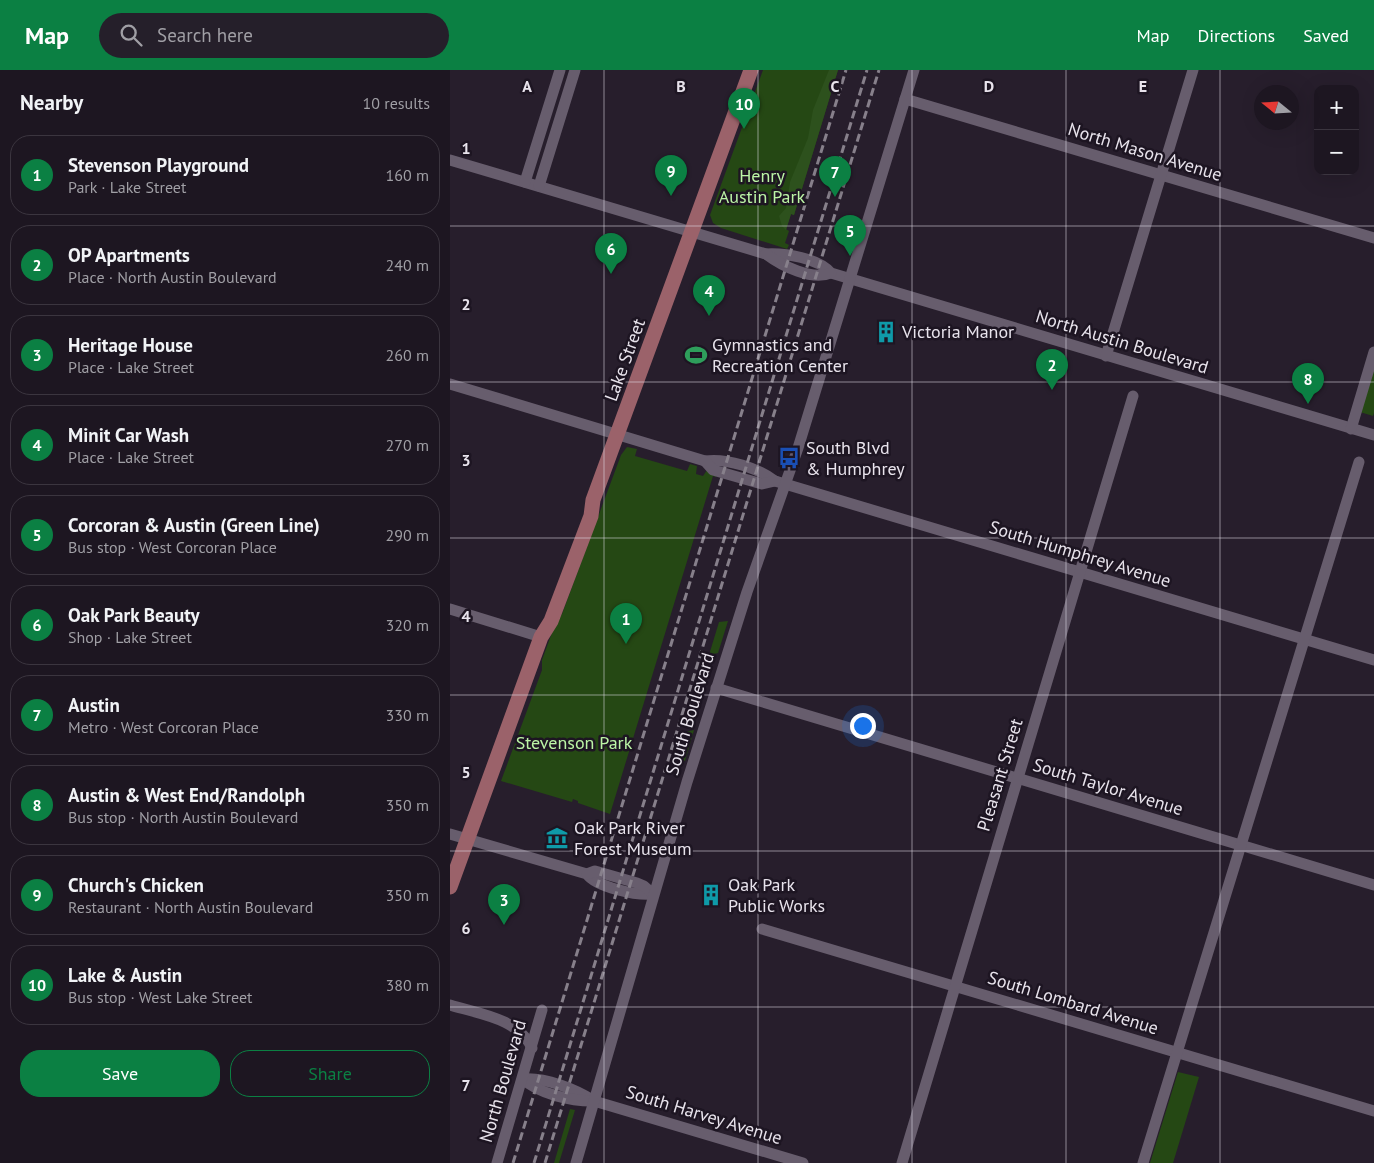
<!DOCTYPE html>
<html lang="en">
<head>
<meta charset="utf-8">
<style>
	:root { --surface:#1d1621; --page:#251f2a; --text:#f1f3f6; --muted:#a09fa5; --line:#3b353f; --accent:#0b8043 }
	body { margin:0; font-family:"PT Sans",sans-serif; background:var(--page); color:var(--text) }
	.controls { position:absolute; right:15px; top:15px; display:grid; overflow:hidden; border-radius:10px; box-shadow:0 5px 20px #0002 }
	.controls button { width:45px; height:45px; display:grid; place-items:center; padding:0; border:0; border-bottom:1px solid var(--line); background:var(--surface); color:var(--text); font:25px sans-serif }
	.compass { position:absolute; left:804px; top:15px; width:45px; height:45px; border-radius:50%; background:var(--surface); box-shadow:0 5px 20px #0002; rotate:288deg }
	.you { position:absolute; left:412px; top:655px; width:18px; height:18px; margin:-12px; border:4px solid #fff; border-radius:50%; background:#1a73e8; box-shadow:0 0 0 8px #1a73e833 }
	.badge { display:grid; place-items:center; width:32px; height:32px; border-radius:50%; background:var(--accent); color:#fff; font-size:16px; font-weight:700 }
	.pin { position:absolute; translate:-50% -41px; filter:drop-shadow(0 1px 2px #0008) }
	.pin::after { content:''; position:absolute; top:26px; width:18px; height:15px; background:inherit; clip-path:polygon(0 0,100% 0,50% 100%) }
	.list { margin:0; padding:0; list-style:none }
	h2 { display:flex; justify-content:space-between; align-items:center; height:65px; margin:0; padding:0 20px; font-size:21px }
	h2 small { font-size:16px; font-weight:400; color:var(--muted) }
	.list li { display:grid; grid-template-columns:32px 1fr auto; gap:15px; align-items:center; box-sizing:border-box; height:80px; margin:0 10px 10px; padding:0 10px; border:1px solid var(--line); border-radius:20px }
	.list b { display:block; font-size:19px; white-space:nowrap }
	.list p { margin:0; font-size:16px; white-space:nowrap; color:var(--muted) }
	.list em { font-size:16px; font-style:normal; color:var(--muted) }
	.actions { display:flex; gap:10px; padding:15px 20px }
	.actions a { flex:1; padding:11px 0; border:1px solid var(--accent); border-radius:20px; text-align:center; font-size:18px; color:var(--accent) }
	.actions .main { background:var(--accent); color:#fff }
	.icon { flex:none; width:28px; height:28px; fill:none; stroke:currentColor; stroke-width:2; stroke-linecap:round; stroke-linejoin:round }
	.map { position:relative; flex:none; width:924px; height:1093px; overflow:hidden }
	header { display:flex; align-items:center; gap:30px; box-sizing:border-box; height:70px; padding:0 25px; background:var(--accent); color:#fff }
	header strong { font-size:24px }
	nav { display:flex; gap:28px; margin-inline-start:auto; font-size:18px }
	.search { width:350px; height:45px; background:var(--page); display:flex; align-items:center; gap:12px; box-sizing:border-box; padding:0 18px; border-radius:28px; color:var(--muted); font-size:19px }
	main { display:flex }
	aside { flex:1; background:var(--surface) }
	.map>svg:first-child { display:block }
	.green { fill:#254814 }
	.forest { fill:#2d511d }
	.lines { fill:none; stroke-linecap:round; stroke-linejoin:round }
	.minor { stroke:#675d6d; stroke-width:11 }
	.major { stroke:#9b626a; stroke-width:15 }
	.rail { stroke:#87808b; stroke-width:3; stroke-dasharray:8 4; stroke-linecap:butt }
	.grid { fill:none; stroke:#e8e3ec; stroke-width:1; stroke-opacity:0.55 }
	.labels { text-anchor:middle; stroke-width:5; stroke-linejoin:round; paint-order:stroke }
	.street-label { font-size:18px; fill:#e8e3ec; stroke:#1d1522 }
	.park-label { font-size:18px; fill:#bcf5a6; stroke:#1d1522 }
	.poi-label { font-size:18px; fill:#e8e3ec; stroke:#1d1522; text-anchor:start }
	.grid-label { font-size:16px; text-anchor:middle; font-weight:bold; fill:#e8e3ec; stroke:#1d1522; stroke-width:5; stroke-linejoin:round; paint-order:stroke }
</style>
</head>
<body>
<header>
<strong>Map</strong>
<div class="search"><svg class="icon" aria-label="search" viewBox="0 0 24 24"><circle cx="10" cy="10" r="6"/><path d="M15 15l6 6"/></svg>Search here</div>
<nav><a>Map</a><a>Directions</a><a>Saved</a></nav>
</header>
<main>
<aside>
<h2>Nearby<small>10 results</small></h2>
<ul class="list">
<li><span class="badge">1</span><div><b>Stevenson Playground</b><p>Park · Lake Street</p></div><em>160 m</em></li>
<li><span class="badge">2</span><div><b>OP Apartments</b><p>Place · North Austin Boulevard</p></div><em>240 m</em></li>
<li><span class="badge">3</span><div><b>Heritage House</b><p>Place · Lake Street</p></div><em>260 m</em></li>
<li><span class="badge">4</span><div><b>Minit Car Wash</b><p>Place · Lake Street</p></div><em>270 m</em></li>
<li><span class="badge">5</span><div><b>Corcoran &amp; Austin (Green Line)</b><p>Bus stop · West Corcoran Place</p></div><em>290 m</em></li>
<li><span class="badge">6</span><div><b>Oak Park Beauty</b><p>Shop · Lake Street</p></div><em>320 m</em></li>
<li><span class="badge">7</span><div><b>Austin</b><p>Metro · West Corcoran Place</p></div><em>330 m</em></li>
<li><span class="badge">8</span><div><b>Austin &amp; West End/Randolph</b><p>Bus stop · North Austin Boulevard</p></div><em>350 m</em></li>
<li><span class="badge">9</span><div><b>Church's Chicken</b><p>Restaurant · North Austin Boulevard</p></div><em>350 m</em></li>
<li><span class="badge">10</span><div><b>Lake &amp; Austin</b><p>Bus stop · West Lake Street</p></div><em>380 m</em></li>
</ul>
<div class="actions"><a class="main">Save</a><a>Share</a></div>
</aside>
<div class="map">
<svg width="924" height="1093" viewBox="0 0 924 1093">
	<rect width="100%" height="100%" fill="#271e2c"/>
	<g class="green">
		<path d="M 313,0 L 388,0 L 344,145 L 341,144 L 336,159 L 339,161 L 335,173 L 339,175 L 337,179 L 271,158 L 263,153 L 260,145 Z"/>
		<path d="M 924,295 L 924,343 L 923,346 L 910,342 Z"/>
		<path d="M 177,377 L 187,379 L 185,386 L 237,401 L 240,394 L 247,396 L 246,404 L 253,406 L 257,400 L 267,403 L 266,407 L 263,406 L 160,744 L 128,733 L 128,731 L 123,729 L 122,732 L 51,711 L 92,600 L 92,590 L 107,549 L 112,544 L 171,385 Z"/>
		<path d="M 278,551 L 268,583 L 259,585 L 269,552 Z"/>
		<path d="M 244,660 L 235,691 L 226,692 L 235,662 Z"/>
		<path d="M 728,1002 L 749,1007 L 723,1093 L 700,1093 Z"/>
		<path d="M 120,1039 L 125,1040 L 109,1093 L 104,1093 Z"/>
	</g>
	<path class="forest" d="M 379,0 L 388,0 L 344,145 L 341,144 L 336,160 L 332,156 L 329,146 L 336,138 L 340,112 L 358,68 L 363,40 Z"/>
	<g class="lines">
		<g class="minor">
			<path d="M 455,29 L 924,168"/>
			<path d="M 0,90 L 316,184 C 336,183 368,188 381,203 L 924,365"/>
			<path d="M 75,112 L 110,0"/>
			<path d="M 89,116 L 125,0"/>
			<path d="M 316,184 C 332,196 362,211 381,203"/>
			<path d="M 656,286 L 743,0"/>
			<path d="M 0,314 L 255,391 C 277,388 308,398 325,411 L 924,590"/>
			<path d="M 901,359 L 924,282"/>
			<path d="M 255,391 L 263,400 L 312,414 L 325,411"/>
			<path d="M 0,539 L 91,567"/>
			<path d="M 266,618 L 924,815"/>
			<path d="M 0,764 L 137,804 C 146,817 187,826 203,824"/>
			<path d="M 137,804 L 145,801 L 187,813 L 194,816 L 203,824"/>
			<path d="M 312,859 L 924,1041"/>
			<path d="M 0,935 C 29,944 68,948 82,978"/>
			<path d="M 73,1009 C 95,1007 125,1019 144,1031 L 353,1093"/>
			<path d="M 73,1009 C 89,1024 121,1031 142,1031"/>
			<path d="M 47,1093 L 92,940"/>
			<path d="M 126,1093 L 237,712 L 297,522 L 348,378 L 464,0"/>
			<path d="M 452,1093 L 683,326"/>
			<path d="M 693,1093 L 909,392"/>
		</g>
		<path class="major" d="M 0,817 L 91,567 L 101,551 L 141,446 L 143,430 L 301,0"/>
		<g class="rail">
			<path d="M 63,1093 L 396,0"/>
			<path d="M 84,1093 L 417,0"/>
			<path d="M 95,1093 L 429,0"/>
		</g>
	</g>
	<path class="grid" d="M 154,0 L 154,1093M 308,0 L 308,1093M 462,0 L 462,1093M 616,0 L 616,1093M 770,0 L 770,1093M 0,156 L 924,156M 0,312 L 924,312M 0,468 L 924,468M 0,625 L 924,625M 0,781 L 924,781M 0,937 L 924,937"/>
	<defs>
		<g id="building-bare" transform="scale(1.725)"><path d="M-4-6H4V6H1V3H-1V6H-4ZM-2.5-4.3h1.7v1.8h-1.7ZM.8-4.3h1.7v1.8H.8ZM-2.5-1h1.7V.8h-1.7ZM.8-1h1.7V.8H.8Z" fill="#0f9aa8" stroke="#1d1522" stroke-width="2.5" paint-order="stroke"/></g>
		<g id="stadium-bare" transform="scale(1.725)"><path d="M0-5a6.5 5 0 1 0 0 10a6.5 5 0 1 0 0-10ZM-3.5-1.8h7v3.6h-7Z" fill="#2e9e5b" stroke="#1d1522" stroke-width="2.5" paint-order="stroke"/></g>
		<g id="bus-bare" transform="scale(1.725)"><path d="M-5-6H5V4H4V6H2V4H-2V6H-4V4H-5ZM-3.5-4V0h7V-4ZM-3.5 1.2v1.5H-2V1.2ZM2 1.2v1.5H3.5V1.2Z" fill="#1a4fb4" stroke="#1d1522" stroke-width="2.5" paint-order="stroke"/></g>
		<g id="museum-bare" transform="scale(1.725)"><path d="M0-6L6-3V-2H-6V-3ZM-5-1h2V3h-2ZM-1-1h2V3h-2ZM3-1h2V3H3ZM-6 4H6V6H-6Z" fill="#0f9aa8" stroke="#1d1522" stroke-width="2.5" paint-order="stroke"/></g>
	</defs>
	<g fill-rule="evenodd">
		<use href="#building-bare" x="436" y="262"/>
		<use href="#stadium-bare" x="246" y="285"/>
		<use href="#bus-bare" x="339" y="388"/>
		<use href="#museum-bare" x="107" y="768"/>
		<use href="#building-bare" x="261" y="825"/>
	</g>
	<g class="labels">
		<g class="street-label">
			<text transform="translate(695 82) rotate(17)" y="6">North Mason Avenue</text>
			<text transform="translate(672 272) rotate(17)" y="6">North Austin Boulevard</text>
			<text transform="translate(175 290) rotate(-70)" y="6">Lake Street</text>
			<text transform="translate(630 484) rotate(17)" y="6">South Humphrey Avenue</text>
			<text transform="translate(240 644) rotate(-73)" y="6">South Boulevard</text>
			<text transform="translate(550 705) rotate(-73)" y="6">Pleasant Street</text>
			<text transform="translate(658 717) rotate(17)" y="6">South Taylor Avenue</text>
			<text transform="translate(623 933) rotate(17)" y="6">South Lombard Avenue</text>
			<text transform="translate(53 1011) rotate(-74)" y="6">North Boulevard</text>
			<text transform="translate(254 1045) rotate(17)" y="6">South Harvey Avenue</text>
		</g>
		<g class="park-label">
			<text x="312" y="112">Henry<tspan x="312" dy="21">Austin Park</tspan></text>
			<text x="124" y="679">Stevenson Park</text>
		</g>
		<g class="poi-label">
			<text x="452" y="268">Victoria Manor</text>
			<text x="262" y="281">Gymnastics and<tspan x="262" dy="21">Recreation Center</tspan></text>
			<text x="356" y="384">South Blvd<tspan x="356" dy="21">&amp; Humphrey</tspan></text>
			<text x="124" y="764">Oak Park River<tspan x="124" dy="21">Forest Museum</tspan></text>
			<text x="278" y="821">Oak Park<tspan x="278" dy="21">Public Works</tspan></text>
		</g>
	</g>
	<g class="grid-label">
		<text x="77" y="22">A</text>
		<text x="231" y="22">B</text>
		<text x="385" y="22">C</text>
		<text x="539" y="22">D</text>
		<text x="693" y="22">E</text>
		<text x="16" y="84">1</text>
		<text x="16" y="240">2</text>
		<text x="16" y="396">3</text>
		<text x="16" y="552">4</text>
		<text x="16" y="708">5</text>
		<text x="16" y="864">6</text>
		<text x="16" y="1021">7</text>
	</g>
</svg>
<div class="controls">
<button>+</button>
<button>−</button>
</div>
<svg class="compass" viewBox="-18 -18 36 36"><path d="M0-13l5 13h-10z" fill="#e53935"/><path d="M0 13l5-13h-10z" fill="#a09fa5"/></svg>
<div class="you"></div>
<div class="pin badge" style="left:176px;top:574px">1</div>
<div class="pin badge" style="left:602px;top:320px">2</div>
<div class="pin badge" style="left:54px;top:855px">3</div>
<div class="pin badge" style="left:259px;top:246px">4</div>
<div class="pin badge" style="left:400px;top:186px">5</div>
<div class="pin badge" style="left:161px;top:204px">6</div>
<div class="pin badge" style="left:385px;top:127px">7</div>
<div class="pin badge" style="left:858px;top:334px">8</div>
<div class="pin badge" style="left:221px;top:126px">9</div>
<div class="pin badge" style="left:294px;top:59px">10</div>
</div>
</main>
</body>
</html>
